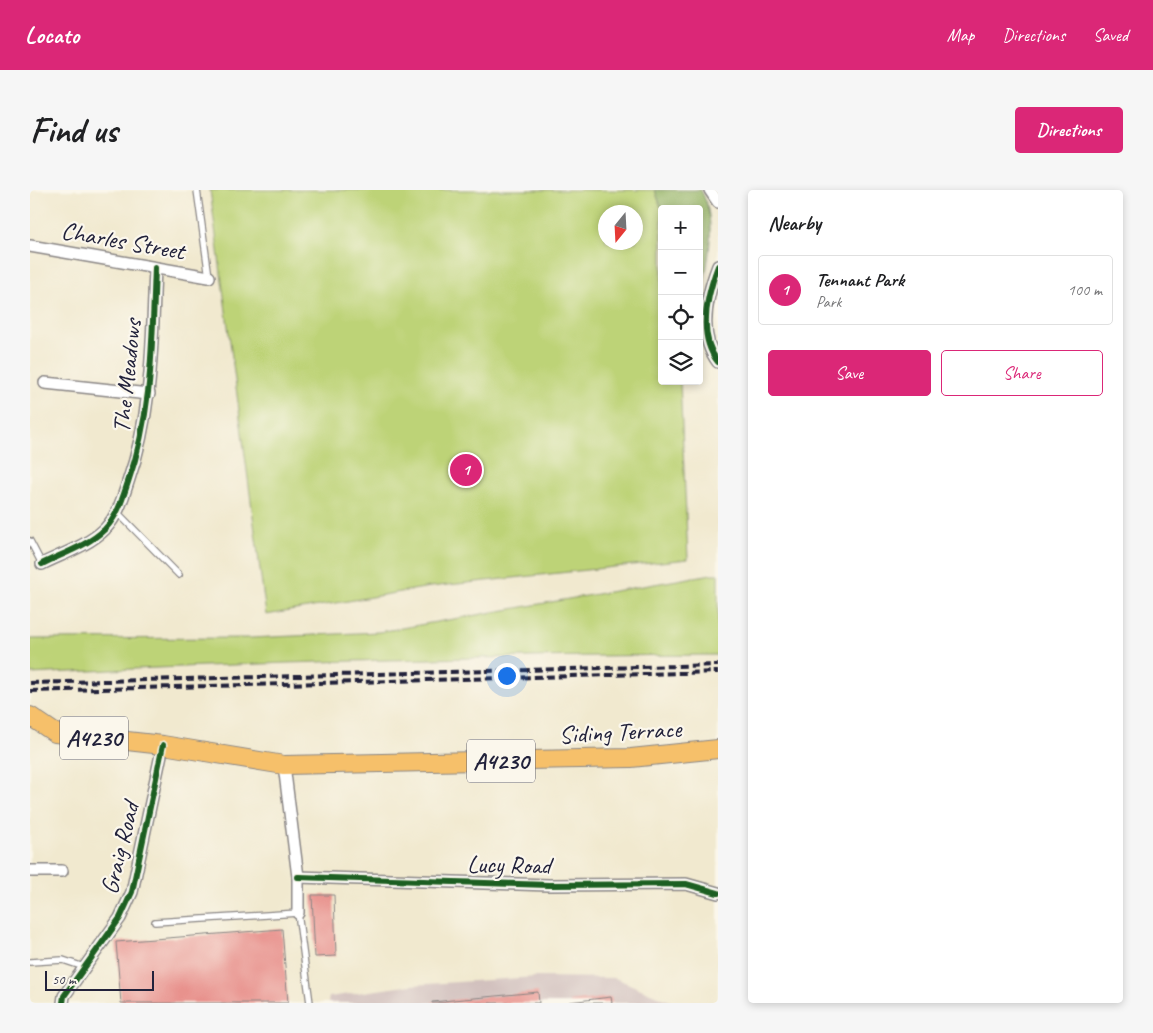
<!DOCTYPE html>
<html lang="en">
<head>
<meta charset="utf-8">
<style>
	:root { --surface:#fff; --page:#f6f6f6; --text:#202124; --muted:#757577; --line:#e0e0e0; --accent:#db2777 }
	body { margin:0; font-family:Caveat,sans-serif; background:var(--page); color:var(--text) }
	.controls { position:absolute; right:15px; top:15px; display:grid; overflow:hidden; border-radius:5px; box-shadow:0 2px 8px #0003 }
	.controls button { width:45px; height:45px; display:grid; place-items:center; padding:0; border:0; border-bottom:1px solid var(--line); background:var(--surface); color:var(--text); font:25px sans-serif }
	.compass { position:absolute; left:568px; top:15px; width:45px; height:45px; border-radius:50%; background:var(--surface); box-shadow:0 2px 8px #0003; rotate:198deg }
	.scale { position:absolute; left:15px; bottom:12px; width:109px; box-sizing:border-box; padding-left:5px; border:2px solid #22223b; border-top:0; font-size:14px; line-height:18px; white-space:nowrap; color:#22223b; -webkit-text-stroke:4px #fbf7ec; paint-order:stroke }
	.you { position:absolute; left:476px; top:485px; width:18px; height:18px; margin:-12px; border:4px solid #fff; border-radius:50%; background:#1a73e8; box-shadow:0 0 0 8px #1a73e833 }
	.badge { display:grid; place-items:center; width:32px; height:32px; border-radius:50%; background:var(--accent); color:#fff; font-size:16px; font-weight:700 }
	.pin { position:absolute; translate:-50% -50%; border:2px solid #fff; box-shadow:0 1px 5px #0006 }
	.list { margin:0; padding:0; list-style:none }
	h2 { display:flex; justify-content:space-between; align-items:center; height:65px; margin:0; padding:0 20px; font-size:21px }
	h2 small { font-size:16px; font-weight:400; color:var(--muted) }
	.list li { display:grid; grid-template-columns:32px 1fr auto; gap:15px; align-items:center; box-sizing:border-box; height:70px; margin:0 10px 10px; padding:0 10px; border:1px solid var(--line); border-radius:5px }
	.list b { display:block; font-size:19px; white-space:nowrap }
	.list p { margin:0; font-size:16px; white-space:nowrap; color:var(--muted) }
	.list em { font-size:16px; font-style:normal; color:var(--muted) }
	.actions { display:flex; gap:10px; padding:15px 20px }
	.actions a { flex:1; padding:11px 0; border:1px solid var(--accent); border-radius:5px; text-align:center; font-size:18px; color:var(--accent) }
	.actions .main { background:var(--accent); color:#fff }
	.icon { flex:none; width:28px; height:28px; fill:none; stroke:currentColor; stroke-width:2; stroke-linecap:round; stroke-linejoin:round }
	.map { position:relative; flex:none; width:688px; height:813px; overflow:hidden; border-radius:5px }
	header { display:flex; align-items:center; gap:30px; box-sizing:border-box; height:70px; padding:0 25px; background:var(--accent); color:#fff }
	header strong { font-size:24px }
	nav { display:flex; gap:28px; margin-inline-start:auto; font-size:18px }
	.intro { display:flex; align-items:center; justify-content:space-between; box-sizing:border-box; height:120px; padding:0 30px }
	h1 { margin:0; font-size:35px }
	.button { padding:12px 22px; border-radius:5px; background:var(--accent); color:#fff; font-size:18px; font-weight:700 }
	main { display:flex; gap:30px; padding:0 30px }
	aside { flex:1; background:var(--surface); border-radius:5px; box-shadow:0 2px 8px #0003 }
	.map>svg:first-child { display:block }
	.industrial { fill:#d1c0bd }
	.green { fill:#bdd377; stroke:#707a59; fill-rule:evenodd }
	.forest { fill:#96b568; stroke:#5c6c52 }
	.building { fill:#e8928d }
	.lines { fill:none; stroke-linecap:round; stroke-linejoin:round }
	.service-casing { stroke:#8a8685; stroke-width:8 }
	.minor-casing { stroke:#8a8685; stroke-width:14 }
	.primary-casing { stroke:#8a8685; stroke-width:20 }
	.service { stroke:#fff; stroke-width:5.5 }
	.minor { stroke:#fff; stroke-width:11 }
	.primary { stroke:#f6c06b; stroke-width:18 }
	.rail { stroke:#22223b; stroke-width:4; stroke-dasharray:8 4; stroke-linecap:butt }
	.cycleway-casing { stroke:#fbf7ec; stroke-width:9 }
	.cycleway { stroke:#1b5e20; stroke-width:6 }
	.labels { text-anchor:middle; stroke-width:4.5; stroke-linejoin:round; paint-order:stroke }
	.shield { fill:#fbf7ec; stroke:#636270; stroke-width:1 }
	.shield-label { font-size:24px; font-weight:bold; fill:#22223b }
	.street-label { font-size:25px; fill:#22223b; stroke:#fbf7ec }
</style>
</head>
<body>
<header>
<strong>Locato</strong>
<nav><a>Map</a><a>Directions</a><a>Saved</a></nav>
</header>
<div class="intro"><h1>Find us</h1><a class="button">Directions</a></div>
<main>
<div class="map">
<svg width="688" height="813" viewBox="0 0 688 813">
	<rect width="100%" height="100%" fill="#fbf7ec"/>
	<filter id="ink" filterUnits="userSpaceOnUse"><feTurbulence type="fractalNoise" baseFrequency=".02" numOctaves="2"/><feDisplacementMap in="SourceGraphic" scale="10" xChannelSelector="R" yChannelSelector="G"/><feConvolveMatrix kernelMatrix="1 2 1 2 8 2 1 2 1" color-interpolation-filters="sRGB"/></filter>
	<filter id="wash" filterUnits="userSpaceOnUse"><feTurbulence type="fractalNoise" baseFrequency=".0096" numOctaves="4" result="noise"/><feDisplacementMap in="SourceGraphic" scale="20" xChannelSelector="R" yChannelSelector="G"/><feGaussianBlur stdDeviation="1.12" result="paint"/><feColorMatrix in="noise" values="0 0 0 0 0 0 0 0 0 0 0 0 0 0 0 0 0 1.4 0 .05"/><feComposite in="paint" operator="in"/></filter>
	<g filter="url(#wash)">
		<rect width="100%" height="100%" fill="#f1e9cf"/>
		<path class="industrial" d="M 506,787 L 585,788 L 644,813 L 298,813 L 299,807 L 382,795 Z"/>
		<g class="green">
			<path d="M 180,0 L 625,0 L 632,20 L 632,191 L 650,191 L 658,369 L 400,397 L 236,425 ZM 576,22 L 606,22 L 606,52 L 576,52 Z"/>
			<path d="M 682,384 L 688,384 L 688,465 C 459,466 229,472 0,484 L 0,449 L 221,448 L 349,442 Z"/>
		</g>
		<path class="forest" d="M 625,0 L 671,0 C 688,32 678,76 669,111 L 669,19 L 632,20 Z"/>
		<g id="blocks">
			<g class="building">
				<path d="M 282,705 L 304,705 L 306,766 L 285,767 Z"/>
				<path d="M 252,739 L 258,813 L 91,813 L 86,752 Z"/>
				<path d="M 508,802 L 509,813 L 402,813 L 402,812 Z"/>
				<path d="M 581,807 L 582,813 L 539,813 L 539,812 Z"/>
			</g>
		</g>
	</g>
	<g filter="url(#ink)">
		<use href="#blocks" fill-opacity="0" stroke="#8a8685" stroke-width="1"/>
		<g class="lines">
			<g class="service-casing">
				<g id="service">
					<path d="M 167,0 L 179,87"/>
					<path d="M 88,323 L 149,385"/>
					<path d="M 0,351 L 12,374"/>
					<path d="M 125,732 L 268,723 L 280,813"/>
					<path d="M 0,772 L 33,770 L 54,777"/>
				</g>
			</g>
			<g class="minor-casing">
				<g id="minor">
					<path d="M 680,0 L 688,12"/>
					<path d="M 0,56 L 179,87"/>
					<path d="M 688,76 C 677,105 667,145 688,172"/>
					<path d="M 15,193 L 119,204"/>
					<path d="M 12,374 C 32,364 59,355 75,339 C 88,325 92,310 98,292 C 123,222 122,150 125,78"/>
					<path d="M 254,575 L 268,687 L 268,723"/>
					<path d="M 0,681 L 32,681"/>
					<path d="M 268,687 L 519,695 L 656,694 L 688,703"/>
					<path d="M 33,813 L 34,806 L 90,728 L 102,702 L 133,555"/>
				</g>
			</g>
			<g class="primary-casing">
				<path id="primary" d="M 0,526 L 25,543 L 133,555 L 254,575 L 601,568 L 688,559"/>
			</g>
			<use href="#service" class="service"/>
			<use href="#minor" class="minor"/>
			<use href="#primary" class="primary"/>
			<g class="rail">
				<path d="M 0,493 L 688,475"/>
				<path d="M 0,501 L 688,482"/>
			</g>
			<g class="cycleway-casing">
				<g id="cycleway">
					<path d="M 688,76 C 677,105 667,145 688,172"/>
					<path d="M 12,374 C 32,364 59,355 75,339 C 88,325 92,310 98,292 C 123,222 122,150 125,78"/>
					<path d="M 268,687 L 519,695 L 656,694 L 688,703"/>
					<path d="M 33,813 L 34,806 L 90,728 L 102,702 L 133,555"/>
				</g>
			</g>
			<use href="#cycleway" class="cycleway"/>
		</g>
	</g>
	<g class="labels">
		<g class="shield">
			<rect x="30" y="526.5" width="68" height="43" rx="4"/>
			<rect x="437" y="549.5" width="68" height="43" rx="4"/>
		</g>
		<g class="shield-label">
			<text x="64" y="556">A4230</text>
			<text x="471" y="579">A4230</text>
		</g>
		<g class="street-label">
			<text transform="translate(93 50) rotate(10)" y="9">Charles Street</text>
			<text transform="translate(96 186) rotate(-84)" y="9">The Meadows</text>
			<text transform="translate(590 541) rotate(-3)" y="9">Siding Terrace</text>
			<text transform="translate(89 658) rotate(-76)" y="9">Graig Road</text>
			<text transform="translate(479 674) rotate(1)" y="9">Lucy Road</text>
		</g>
	</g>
</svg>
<div class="controls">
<button>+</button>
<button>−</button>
<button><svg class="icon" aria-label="locate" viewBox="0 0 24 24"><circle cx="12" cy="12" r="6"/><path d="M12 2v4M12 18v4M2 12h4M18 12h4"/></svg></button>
<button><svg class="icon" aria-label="layers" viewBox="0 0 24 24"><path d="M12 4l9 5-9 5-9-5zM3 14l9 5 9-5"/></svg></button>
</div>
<svg class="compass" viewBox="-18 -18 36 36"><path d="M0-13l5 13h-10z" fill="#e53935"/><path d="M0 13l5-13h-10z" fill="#757577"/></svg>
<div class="scale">50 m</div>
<div class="you"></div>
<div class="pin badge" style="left:436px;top:280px">1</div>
</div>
<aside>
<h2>Nearby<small></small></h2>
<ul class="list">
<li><span class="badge">1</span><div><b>Tennant Park</b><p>Park</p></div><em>100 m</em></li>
</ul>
<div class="actions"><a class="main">Save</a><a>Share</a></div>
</aside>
</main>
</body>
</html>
